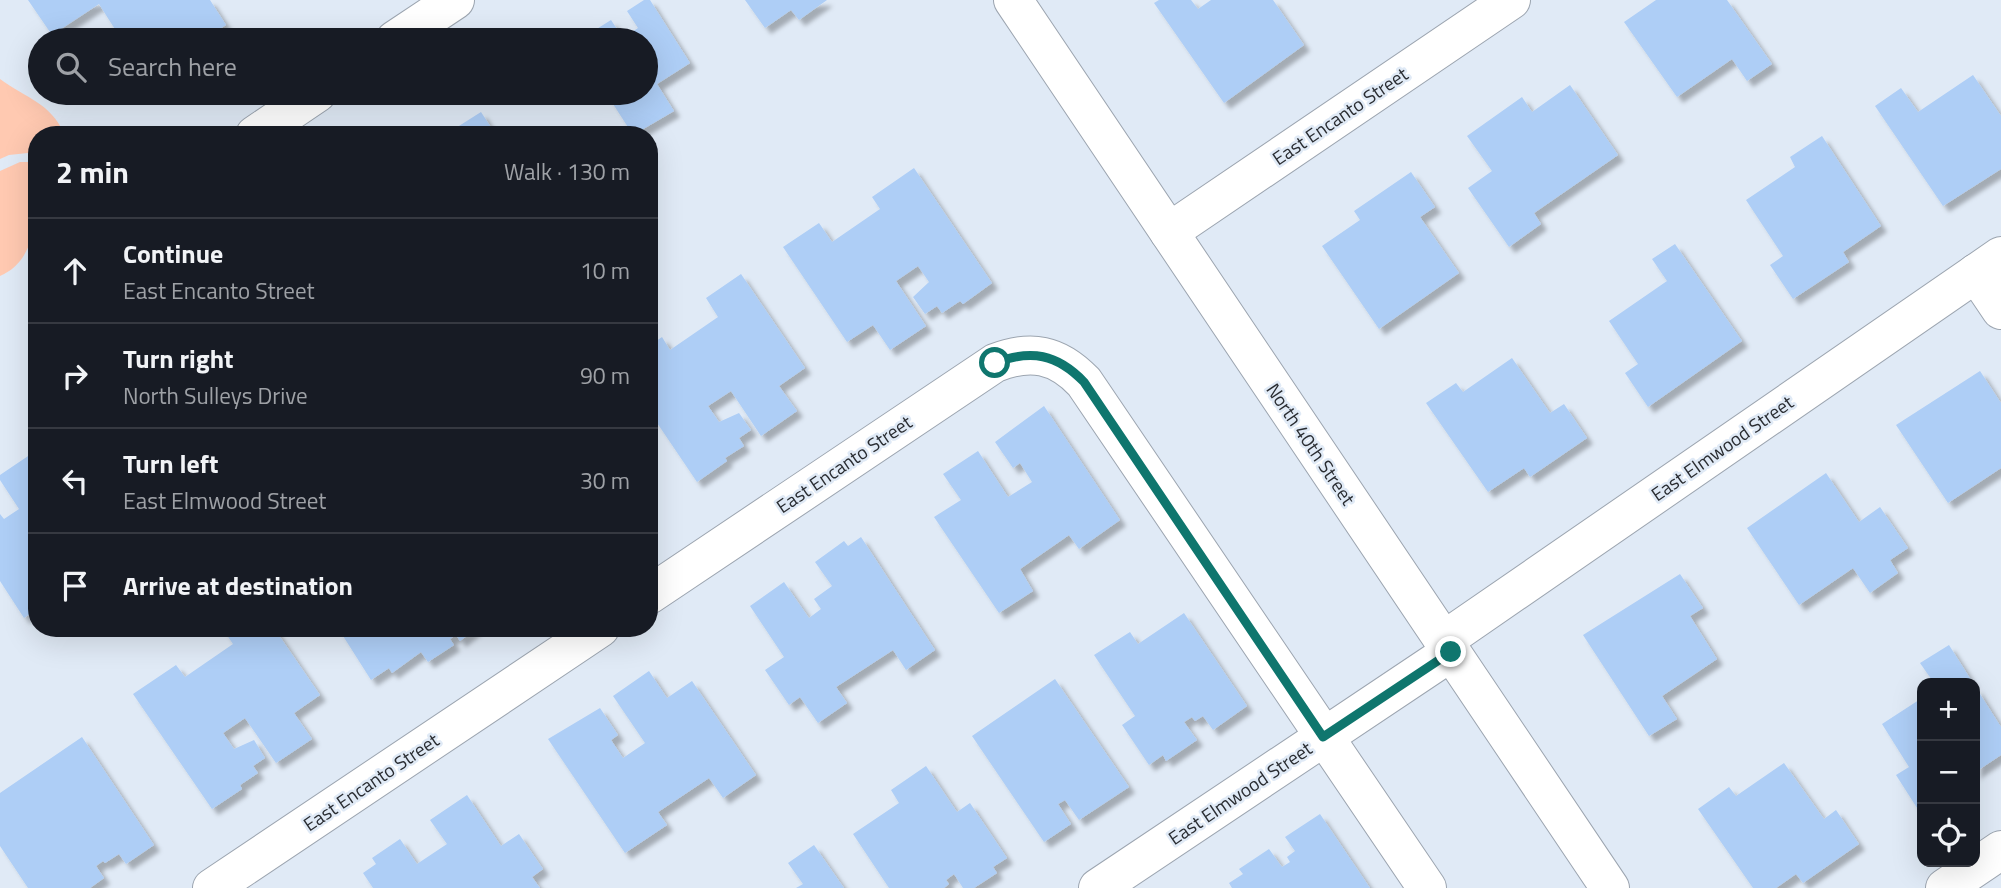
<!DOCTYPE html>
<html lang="en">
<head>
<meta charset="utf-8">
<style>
	:root { --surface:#171b24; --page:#20242c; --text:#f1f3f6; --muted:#9ea1a6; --line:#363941 }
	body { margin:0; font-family:"Titillium Web",sans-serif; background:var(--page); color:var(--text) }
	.controls { position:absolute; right:21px; bottom:21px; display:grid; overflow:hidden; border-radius:14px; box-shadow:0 7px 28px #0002 }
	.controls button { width:63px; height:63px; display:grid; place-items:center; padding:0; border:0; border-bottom:2px solid var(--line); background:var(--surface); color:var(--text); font:35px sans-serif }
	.stop { position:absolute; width:21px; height:21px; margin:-16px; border:5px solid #0f766e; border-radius:50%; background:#fff }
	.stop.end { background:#0f766e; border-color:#fff; box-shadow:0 2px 7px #0008 }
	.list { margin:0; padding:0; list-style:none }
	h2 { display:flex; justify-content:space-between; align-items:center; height:91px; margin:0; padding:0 28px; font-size:30px }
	h2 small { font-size:23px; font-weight:400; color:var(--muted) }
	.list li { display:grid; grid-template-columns:46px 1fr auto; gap:21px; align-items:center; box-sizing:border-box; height:105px; padding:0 28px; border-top:2px solid var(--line) }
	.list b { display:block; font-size:26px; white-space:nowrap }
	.list p { margin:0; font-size:23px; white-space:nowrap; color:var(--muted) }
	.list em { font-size:23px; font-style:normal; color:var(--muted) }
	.icon { flex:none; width:38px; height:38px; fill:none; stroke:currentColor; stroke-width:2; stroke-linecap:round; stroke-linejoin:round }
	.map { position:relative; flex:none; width:2001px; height:888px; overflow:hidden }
	.search { position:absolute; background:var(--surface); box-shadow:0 7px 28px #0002; left:28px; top:28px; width:630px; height:77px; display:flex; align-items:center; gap:18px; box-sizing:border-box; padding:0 24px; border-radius:38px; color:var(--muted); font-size:26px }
	.panel { position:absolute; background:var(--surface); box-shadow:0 7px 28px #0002; left:28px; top:126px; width:630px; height:511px; border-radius:28px }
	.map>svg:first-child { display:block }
	.green { fill:#ffc9b1 }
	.building { fill:#aecef6; filter:url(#shadow) }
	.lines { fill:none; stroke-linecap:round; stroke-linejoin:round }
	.minor-casing { stroke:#9ca5b0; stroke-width:40 }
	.tertiary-casing { stroke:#9ca5b0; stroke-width:40 }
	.minor { stroke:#fff; stroke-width:38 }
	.tertiary { stroke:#fff; stroke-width:38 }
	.route { stroke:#0f766e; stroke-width:9 }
	.labels { text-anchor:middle; stroke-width:5; stroke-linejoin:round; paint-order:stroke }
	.street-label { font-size:19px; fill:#292c31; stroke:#e0eaf6 }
</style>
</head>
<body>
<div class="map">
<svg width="2001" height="888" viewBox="0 0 2001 888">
	<defs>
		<filter id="shadow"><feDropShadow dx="6" dy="6" stdDeviation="2" flood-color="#0004"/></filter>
	</defs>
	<rect width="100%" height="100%" fill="#e0eaf6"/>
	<g class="green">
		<path d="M 0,79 C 27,99 50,102 65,135 L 37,135 L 37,152 L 9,155 L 0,159 Z"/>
		<path d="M 20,162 L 37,162 C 37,201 42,258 0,276 L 0,171 Z"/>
	</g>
	<g class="building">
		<path d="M 28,0 L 210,0 L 226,25 L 203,40 L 108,40 L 118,34 L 99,4 L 52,35 Z"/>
		<path d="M 644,0 L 650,0 L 690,63 L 657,84 L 674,111 L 633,135 L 606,93 L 646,93 L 646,40 L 579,40 L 611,20 L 623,38 L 638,28 L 627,11 Z"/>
		<path d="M 745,0 L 827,0 L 799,20 L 791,10 L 765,28 Z"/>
		<path d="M 1159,0 L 1191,0 L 1198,9 L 1211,0 L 1273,0 L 1304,45 L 1224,103 L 1154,3 Z"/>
		<path d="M 1656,0 L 1727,0 L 1772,64 L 1747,81 L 1732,59 L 1677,97 L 1624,22 Z"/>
		<path d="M 1973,75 L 2001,116 L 2001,169 L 1943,206 L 1875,106 L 1901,88 L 1918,112 Z"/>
		<path d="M 1570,85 L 1618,155 L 1534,213 L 1541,224 L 1509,247 L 1468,188 L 1492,171 L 1467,136 L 1522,97 L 1532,112 Z"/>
		<path d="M 481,112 L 496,135 L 453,135 L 451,131 Z"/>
		<path d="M 1822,136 L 1881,226 L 1843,252 L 1849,262 L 1793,299 L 1770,265 L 1783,256 L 1746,200 L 1795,167 L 1790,157 Z"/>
		<path d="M 914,168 L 992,283 L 963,304 L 960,301 L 942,313 L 937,306 L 925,314 L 913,297 L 929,282 L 918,266 L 896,281 L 926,326 L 890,350 L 873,325 L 847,342 L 783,247 L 819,223 L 832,242 L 880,209 L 872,197 Z"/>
		<path d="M 1411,172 L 1435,207 L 1420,217 L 1459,273 L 1379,329 L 1322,246 L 1360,220 L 1354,211 Z"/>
		<path d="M 1675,244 L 1742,341 L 1648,407 L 1625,373 L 1638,364 L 1609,321 L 1667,281 L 1652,259 Z"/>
		<path d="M 741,274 L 805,368 L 779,386 L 797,411 L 761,436 L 731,391 L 708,406 L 719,422 L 739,413 L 751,430 L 739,438 L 744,446 L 725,458 L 727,461 L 697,482 L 649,411 L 649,346 L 662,337 L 670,350 L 718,317 L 706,298 Z"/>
		<path d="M 1512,358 L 1550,413 L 1564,404 L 1587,438 L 1530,477 L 1524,468 L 1488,492 L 1426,403 L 1456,383 L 1463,392 Z"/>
		<path d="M 1980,371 L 2001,403 L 2001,468 L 1948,503 L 1896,425 Z"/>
		<path d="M 1044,406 L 1120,520 L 1079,549 L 1069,535 L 1020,569 L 1033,591 L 999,613 L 934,517 L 961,500 L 943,474 L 978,451 L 1008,497 L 1032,482 L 1020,463 L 1013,468 L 995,442 Z"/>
		<path d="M 37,450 L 37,609 L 24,618 L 0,581 L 0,514 L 4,519 L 19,509 L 0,480 L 0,475 Z"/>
		<path d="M 1826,473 L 1859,522 L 1880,507 L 1908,548 L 1890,560 L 1898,573 L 1870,593 L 1853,568 L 1799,605 L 1747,528 Z"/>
		<path d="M 861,537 L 935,650 L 906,670 L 893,650 L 836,687 L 847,703 L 818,723 L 800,697 L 789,705 L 765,670 L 784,657 L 750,606 L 784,582 L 809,618 L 821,609 L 814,599 L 832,586 L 815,562 L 844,541 L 848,546 Z"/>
		<path d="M 1680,574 L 1703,608 L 1690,616 L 1717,659 L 1662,696 L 1677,719 L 1649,736 L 1583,635 Z"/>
		<path d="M 1184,613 L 1247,706 L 1213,730 L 1203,716 L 1195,721 L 1192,717 L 1184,722 L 1197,740 L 1166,761 L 1163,755 L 1149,765 L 1122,725 L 1135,716 L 1094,655 L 1130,632 L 1138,644 Z"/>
		<path d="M 222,628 L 274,628 L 320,695 L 294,713 L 312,739 L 276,763 L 245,718 L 223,733 L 234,749 L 254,740 L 265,758 L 253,766 L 258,773 L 240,785 L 242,789 L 212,809 L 133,694 L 176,665 L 185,677 L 233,644 Z"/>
		<path d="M 338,628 L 477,628 L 460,641 L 456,635 L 450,639 L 454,645 L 428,662 L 421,652 L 392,673 L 389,668 L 371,680 Z"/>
		<path d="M 1949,645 L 1973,683 L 1934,683 L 1920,663 Z"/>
		<path d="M 649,671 L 667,698 L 692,681 L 756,775 L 723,798 L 709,778 L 658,812 L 667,825 L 625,853 L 548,739 L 600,708 L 618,735 L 611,740 L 623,758 L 645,743 L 613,696 Z"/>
		<path d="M 1055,679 L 1129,787 L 1079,820 L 1065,800 L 1058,804 L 1071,824 L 1044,842 L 972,736 Z"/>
		<path d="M 1975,686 L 2001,727 L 2001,755 L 1977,771 L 1975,775 Z"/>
		<path d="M 1922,698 L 1922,809 L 1919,811 L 1896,775 L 1909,767 L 1882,724 Z"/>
		<path d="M 82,737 L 154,845 L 126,864 L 119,854 L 105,863 L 103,861 L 96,866 L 104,878 L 90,888 L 28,888 L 0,846 L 0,793 Z"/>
		<path d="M 1784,763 L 1824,819 L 1836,810 L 1859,844 L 1803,883 L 1796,874 L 1776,888 L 1753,888 L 1698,809 L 1729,787 L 1736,796 Z"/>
		<path d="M 926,766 L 957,812 L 970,803 L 1007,858 L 993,867 L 997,873 L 974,888 L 963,888 L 954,874 L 946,880 L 949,884 L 944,888 L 889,888 L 853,834 L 899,803 L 891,790 Z"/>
		<path d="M 467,795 L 501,846 L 519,834 L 543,869 L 532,877 L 540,888 L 373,888 L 363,873 L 376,864 L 372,858 L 400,839 L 417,864 L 447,844 L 430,820 Z"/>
		<path d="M 1320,814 L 1370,888 L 1232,888 L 1229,883 L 1243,874 L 1239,869 L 1269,849 L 1282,867 L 1290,862 L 1287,857 L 1295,851 L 1285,837 Z"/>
		<path d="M 814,845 L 844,888 L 796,888 L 803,884 L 788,863 Z"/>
	</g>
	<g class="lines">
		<g class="minor-casing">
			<g id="minor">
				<path d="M 395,40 L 455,0"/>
				<path d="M 255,135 L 317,93"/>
				<path d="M 1169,232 L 1511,0"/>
				<path d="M 1976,273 L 2001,310"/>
				<path d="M 649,595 L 995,363 C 1031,349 1057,354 1084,382 L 1427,888"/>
				<path d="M 1443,641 L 2001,256"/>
				<path d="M 212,888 L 600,628"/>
				<path d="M 1098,888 L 1451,652"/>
				<path d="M 1945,888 L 2001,850"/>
			</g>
		</g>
		<g class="tertiary-casing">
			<path id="tertiary" d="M 1013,0 L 1610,888"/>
		</g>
		<use href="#minor" class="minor"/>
		<use href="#tertiary" class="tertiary"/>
	</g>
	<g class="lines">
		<path class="route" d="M 995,363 C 1031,349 1057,354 1084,382 L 1323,737 L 1451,652"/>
	</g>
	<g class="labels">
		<g class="street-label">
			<text transform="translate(1340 116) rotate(-34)" y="7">East Encanto Street</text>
			<text transform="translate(1311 444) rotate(56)" y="7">North 40th Street</text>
			<text transform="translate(1722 448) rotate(-35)" y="7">East Elmwood Street</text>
			<text transform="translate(844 464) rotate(-34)" y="7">East Encanto Street</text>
			<text transform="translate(371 782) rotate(-34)" y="7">East Encanto Street</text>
			<text transform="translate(1240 793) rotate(-34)" y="7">East Elmwood Street</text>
		</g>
	</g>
</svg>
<div class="controls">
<button>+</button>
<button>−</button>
<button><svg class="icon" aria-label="locate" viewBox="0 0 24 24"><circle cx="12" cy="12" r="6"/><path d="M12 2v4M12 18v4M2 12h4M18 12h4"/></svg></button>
</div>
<div class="stop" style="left:995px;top:363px"></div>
<div class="stop end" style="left:1451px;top:652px"></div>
<div class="search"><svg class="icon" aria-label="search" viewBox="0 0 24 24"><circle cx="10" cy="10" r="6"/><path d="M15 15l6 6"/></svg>Search here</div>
<section class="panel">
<h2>2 min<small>Walk · 130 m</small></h2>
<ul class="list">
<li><svg class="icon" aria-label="ahead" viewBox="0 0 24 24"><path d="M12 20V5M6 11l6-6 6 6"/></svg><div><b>Continue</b><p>East Encanto Street</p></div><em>10 m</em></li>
<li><svg class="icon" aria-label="right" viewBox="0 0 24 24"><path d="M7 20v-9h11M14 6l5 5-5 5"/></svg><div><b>Turn right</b><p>North Sulleys Drive</p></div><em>90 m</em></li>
<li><svg class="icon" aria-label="left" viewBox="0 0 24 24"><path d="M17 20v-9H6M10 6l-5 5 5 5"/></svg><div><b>Turn left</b><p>East Elmwood Street</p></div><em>30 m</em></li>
<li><svg class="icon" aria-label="arrive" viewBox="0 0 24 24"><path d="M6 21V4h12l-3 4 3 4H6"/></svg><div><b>Arrive at destination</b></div></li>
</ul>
</section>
</div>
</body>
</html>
